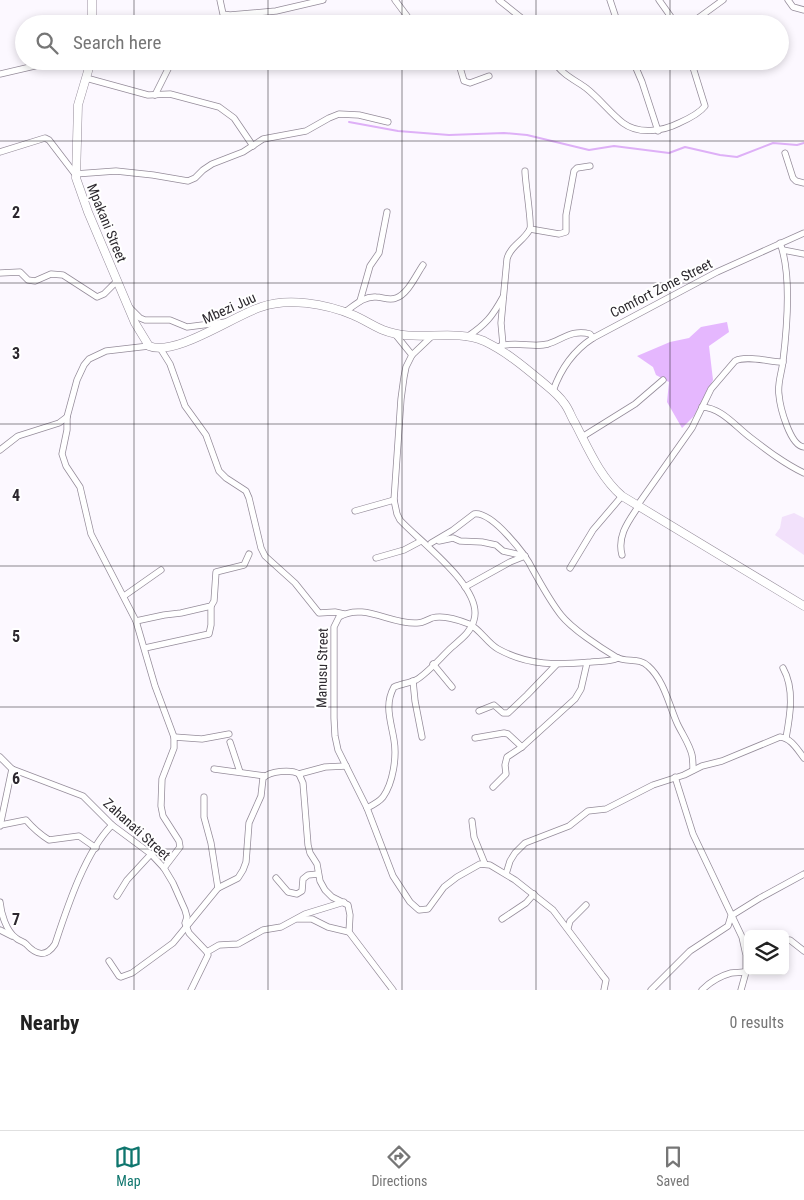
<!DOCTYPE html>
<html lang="en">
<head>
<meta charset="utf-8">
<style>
	:root { --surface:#fff; --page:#f2f2f2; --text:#222; --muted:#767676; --line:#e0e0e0; --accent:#0f766e }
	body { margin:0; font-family:"Roboto Condensed",sans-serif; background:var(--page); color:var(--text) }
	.controls { position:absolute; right:15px; bottom:15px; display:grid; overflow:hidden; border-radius:8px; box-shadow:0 2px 8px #0003 }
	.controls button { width:45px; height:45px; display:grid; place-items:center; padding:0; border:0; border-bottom:1px solid var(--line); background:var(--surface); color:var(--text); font:25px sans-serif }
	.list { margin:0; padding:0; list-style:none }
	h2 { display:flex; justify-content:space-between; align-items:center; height:65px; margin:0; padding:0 20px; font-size:21px }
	h2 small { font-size:16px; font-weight:400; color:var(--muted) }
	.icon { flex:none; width:28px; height:28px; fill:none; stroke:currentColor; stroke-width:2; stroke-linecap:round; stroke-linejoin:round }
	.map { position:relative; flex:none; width:804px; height:990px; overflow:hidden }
	.search { position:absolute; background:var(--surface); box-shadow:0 2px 8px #0003; left:15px; right:15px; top:15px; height:55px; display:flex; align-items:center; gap:12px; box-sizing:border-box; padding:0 18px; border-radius:28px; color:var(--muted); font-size:19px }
	.sheet { height:140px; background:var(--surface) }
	nav { display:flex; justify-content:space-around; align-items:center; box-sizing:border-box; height:70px; border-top:1px solid var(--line); background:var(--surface); font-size:14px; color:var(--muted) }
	nav a { display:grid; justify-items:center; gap:2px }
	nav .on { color:var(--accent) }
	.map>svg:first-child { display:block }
	.green { fill:#f2e1fb }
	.forest { fill:#e5b7fe }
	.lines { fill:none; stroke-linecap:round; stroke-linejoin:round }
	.stream { stroke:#deb0f7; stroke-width:2 }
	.street-casing { stroke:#958c9a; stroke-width:7 }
	.secondary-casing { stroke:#958c9a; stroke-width:9 }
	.street { stroke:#fff; stroke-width:5.5 }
	.secondary { stroke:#fff; stroke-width:8 }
	.grid { fill:none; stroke:#2d292f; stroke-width:1; stroke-opacity:0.55 }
	.labels { text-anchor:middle; stroke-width:4; stroke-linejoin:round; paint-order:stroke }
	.street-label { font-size:14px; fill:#2d292f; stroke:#fff }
	.grid-label { font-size:16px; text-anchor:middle; font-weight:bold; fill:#2d292f; stroke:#fff; stroke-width:4; stroke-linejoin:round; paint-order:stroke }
</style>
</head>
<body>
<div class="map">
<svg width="804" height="990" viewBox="0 0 804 990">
	<rect width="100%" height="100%" fill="#fcf8ff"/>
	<path class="green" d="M 794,513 L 804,518 L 804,555 L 775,535 L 780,528 L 782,517 Z"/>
	<path class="forest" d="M 727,322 L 729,332 L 709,346 L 713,380 L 694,416 L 682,428 L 667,402 L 669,382 L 656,375 L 653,367 L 637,356 L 670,342 L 689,338 L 701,327 Z"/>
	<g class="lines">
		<path class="stream" d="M 349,122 L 398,131 L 449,135 L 504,133 L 527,135 L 589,150 L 614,146 L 669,153 L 685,147 L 720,155 L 737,157 L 773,143 L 797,145 L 804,143"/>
		<g class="street-casing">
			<g id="street">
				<path d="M 220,0 L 223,14 L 230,15 L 276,11 L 323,0"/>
				<path d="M 395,0 L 407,16 L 409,24"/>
				<path d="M 499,0 L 529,24"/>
				<path d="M 610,0 L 618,24"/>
				<path d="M 659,0 L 676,24"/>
				<path d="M 788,0 L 793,7 L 804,10"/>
				<path d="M 690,24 L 723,0"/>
				<path d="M 458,61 L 464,81 L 470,83 L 489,76"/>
				<path d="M 554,61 C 561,74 575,80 586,88 C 600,99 610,113 623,123 C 639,135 663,131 679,123 C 688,119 699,114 705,106 L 691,61"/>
				<path d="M 633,61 L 642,82 L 658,131"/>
				<path d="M 0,74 L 56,61"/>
				<path d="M 86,78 L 148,95 L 170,94 L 219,107 L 234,118 L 253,146"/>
				<path d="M 155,95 L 172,61"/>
				<path d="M 0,152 L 45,138 L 49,140 L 75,174 L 116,171 L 153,175 L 188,181 L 195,178 L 203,170 L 212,164 L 243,152 L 263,139 L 306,131 L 329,118 L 339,114 L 359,115 L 388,122"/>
				<path d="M 785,153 L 793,178 L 796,181 L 804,183"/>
				<path d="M 530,229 L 559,234 L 566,232 L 566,215 L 574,171 L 577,168 L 590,166"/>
				<path d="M 780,243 C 792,274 787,328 783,361 C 782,372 777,384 779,395 C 780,407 790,446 804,447"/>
				<path d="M 783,250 L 804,254"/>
				<path d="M 0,273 L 20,272 L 28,280 L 35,281 L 51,274 L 63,275 L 97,297 L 104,294 L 117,281"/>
				<path d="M 360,301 L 370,266 L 379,253 L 387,212"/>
				<path d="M 129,307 L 140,318 L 145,320 L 170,320 L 187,327 L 226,322"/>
				<path d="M 345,312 C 355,305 364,296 376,297 C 383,297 389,301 396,298 C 408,294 416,275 423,265"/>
				<path d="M 395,334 L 412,355"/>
				<path d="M 467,337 C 486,324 492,317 503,297"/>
				<path d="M 503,345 L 501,323 L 507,259 C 510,246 524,241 530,229 C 532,224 525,181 525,171"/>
				<path d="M 149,346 L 106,351 L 89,359 L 84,365 L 77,380 L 67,417 L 67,430 L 62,454 L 66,466 L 80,487 L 91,534 L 136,621 L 155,686 L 174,737 L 174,748 L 162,779 L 161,806 L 163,816 L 179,841 L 180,847 L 164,868"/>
				<path d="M 500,346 C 516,341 533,348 548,344 C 563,339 573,329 590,334 L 593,338"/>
				<path d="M 160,348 L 170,364 L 185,406 L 206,435 L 219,471 L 226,478 L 246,491 L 249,498 L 261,548 L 265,556 L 295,583 L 319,613 L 335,612 L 344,614"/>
				<path d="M 553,391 C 561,368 573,351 593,338 L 717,272 L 804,233"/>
				<path d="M 702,407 C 722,408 736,427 751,438 C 768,451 785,464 804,473"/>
				<path d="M 582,437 L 635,404 L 663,380"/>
				<path d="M 0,450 L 18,436 L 59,423 L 67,417"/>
				<path d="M 637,506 L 692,428 L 711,389 L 735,361 C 746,355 770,362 783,362"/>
				<path d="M 355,511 L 394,500"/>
				<path d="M 439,541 L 453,538 L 460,541 L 482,542 L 496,545 L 503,551 L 525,556"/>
				<path d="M 431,543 L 453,530 L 474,514 C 492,511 526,555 533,570 C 542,586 550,601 561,615 C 572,629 601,648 616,657 C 626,663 639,657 648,666 C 664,680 669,705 677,723 C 682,734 689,743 692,755 C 693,760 693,764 693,770"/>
				<path d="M 622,555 C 617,536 628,522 638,507"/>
				<path d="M 376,558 L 404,550 L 421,541"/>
				<path d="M 570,568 L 593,530 L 622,496"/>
				<path d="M 465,587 L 510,562 L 525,556"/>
				<path d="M 124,596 L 161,570"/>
				<path d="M 136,621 L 164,615 L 181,613 L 211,606 L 214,601 L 216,572 L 244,565 L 249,554"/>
				<path d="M 145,648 L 209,634 L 211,625 L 211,606"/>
				<path d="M 433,664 L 452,687"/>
				<path d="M 783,668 C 795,689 790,716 786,738"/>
				<path d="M 413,681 L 415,701 L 422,737"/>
				<path d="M 479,711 L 494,705 L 503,713 L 508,713 L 527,695 L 556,665"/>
				<path d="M 174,737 L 202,739 L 229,734"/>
				<path d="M 475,738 L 504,733 L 508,734 L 522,747"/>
				<path d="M 230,742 L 240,772"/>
				<path d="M 0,757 L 12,769 L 83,796 L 112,825 L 151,854 L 164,868 L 173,883 L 185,910 L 187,917 L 185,923 L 189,933 L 207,952 L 208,955 L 191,990"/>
				<path d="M 214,769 L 265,776"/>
				<path d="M 299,774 L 325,767 L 346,766"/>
				<path d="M 675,777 L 693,834 L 742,937 L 746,955 L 746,972 L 741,990"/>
				<path d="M 493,787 L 506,774 L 505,765 L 507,757 L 522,747 L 575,699 L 581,689 L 587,663"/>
				<path d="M 204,797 L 204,817 L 211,843 L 218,888"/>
				<path d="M 367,808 C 373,805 379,802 383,797 C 393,783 397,757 394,740 C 391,721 384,705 394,687 C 401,684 409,683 416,680 C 428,673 442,656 452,647 C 461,639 471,632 474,620 C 484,588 420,542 400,520 L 397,514 L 394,500 L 401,399 L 404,377 L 406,367 L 412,355 L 431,337"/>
				<path d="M 472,821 L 474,837 L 485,864"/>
				<path d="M 1,825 L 26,820 C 32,827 41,835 49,840 L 79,836 L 96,848"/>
				<path d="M 0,826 L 12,769"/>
				<path d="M 506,874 L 510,861 L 515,853 L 525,843 L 569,826 L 588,811 L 606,809 L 653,785 L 684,775 L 702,766 L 722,761 L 780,737 C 791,738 797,749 804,758"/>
				<path d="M 276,878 L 288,892 L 297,894 L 302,891 L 303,879 L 308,875 L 318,874"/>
				<path d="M 117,896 L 127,880 L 151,854"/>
				<path d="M 0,902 C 1,913 6,931 16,938 C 19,941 23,941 26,944 C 36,955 46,958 55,944 C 67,908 85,852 112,825"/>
				<path d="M 298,919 L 312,919 L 328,927 L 349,932"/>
				<path d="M 502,919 L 526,903 L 534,894"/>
				<path d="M 568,928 L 570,921 L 586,905"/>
				<path d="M 0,930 L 12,936"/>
				<path d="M 785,941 L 790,940 L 804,951"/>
				<path d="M 207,952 L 219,945 L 238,944 L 263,930 L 281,927 L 305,914 L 344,902"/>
				<path d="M 109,961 L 119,976 L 121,977 L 132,973 L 173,943 L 218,888 L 238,878 L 243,870 L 246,862 L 249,823 L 261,796 L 263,778 C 270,771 291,769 299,774 L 303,783 L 308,845 L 310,853 L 317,864 L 320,881 L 325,890 L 332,897 L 348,905 L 350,915 L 349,932 L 393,990"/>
				<path d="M 604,990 L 606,980 L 602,975 L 553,910 L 515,880 L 490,865 L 480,864 L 457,877 L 444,887 L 428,909 L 419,910 L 410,902 L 393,876 L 367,808 L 338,750 L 335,736 L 334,718 L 334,627 L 339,617 C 363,602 392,625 417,623 C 423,623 427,620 432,618 C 442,615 459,620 469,624 C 480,629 487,643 498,649 C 529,666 557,665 591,662 C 600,661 609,662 618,658"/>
				<path d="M 651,990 L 690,951 L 728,926 L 731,916 L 760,898 L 804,874"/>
				<path d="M 702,990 C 710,982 720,976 731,973 C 737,972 743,973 748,971"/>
			</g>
		</g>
		<g class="secondary-casing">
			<g id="secondary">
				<path d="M 92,24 L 92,0"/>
				<path d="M 91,61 L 78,105 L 76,178 L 88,212 L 135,323 L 149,346 C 175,357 233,316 261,307 C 288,297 326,304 353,315 C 363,319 373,326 383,330 C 415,343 453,328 484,341 C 505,351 522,365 540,380 C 548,387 558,394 564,403 C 569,409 571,417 575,423 C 588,448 600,477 622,496 L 804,606"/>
			</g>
		</g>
		<use href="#street" class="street"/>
		<use href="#secondary" class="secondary"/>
	</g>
	<path class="grid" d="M 134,0 L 134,24M 268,0 L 268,24M 402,0 L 402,24M 536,0 L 536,24M 670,0 L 670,24M 134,61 L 134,990M 268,61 L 268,990M 402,61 L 402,990M 536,61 L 536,990M 670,61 L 670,990M 0,141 L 804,141M 0,283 L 804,283M 0,424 L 804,424M 0,566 L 804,566M 0,707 L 804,707M 0,849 L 804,849"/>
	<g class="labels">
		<g class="street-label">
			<text transform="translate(107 223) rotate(68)" y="5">Mpakani Street</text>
			<text transform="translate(661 288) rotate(-27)" y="5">Comfort Zone Street</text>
			<text transform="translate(229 308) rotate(-24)" y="5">Mbezi Juu</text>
			<text transform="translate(322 668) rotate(-89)" y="5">Manusu Street</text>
			<text transform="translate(137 829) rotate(42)" y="5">Zahanati Street</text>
		</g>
	</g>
	<g class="grid-label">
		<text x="16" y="218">2</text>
		<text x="16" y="359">3</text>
		<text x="16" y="501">4</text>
		<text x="16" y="642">5</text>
		<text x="16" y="784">6</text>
		<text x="16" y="925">7</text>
	</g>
</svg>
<div class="controls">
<button><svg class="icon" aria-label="layers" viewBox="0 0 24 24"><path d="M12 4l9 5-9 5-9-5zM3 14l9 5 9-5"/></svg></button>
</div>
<div class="search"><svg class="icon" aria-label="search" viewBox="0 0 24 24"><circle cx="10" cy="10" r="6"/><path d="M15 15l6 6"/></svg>Search here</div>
</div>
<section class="sheet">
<h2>Nearby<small>0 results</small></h2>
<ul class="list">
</ul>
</section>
<nav>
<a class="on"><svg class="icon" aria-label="map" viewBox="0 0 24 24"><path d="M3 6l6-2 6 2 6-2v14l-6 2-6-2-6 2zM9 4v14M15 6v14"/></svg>Map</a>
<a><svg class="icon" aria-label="directions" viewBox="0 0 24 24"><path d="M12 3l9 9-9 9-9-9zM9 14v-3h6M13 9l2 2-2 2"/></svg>Directions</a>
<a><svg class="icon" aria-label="saved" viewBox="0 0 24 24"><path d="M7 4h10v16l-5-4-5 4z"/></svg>Saved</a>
</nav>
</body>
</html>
